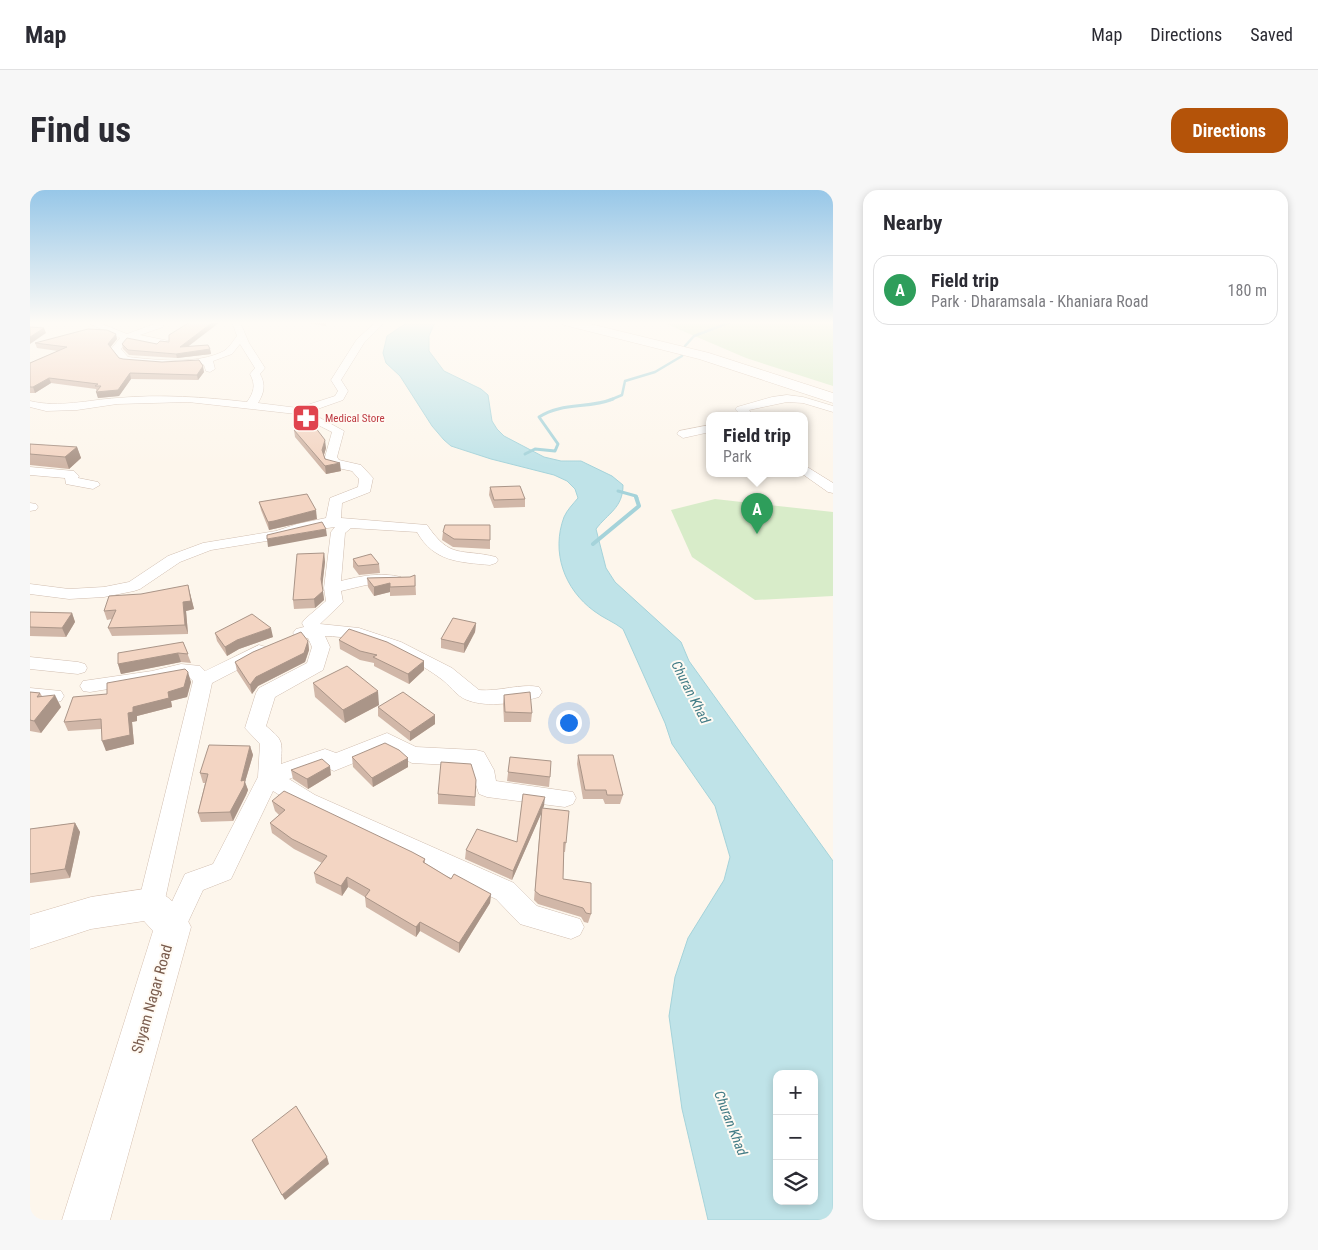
<!DOCTYPE html>
<html lang="en">
<head>
<meta charset="utf-8">
<style>
	:root { --surface:#fff; --page:#f7f7f7; --text:#2b2b33; --muted:#7c7c81; --line:#e1e1e2; --accent:#b45309 }
	body { margin:0; font-family:"Roboto Condensed",sans-serif; background:var(--page); color:var(--text) }
	.controls { position:absolute; right:15px; bottom:15px; display:grid; overflow:hidden; border-radius:10px; box-shadow:0 2px 8px #0003 }
	.controls button { width:45px; height:45px; display:grid; place-items:center; padding:0; border:0; border-bottom:1px solid var(--line); background:var(--surface); color:var(--text); font:25px sans-serif }
	.you { position:absolute; left:538px; top:532px; width:18px; height:18px; margin:-12px; border:4px solid #fff; border-radius:50%; background:#1a73e8; box-shadow:0 0 0 8px #1a73e833 }
	.badge { display:grid; place-items:center; width:32px; height:32px; border-radius:50%; background:var(--accent); color:#fff; font-size:16px; font-weight:700 }
	.pin { position:absolute; translate:-50% -41px; filter:drop-shadow(0 1px 2px #0008) }
	.pin::after { content:''; position:absolute; top:26px; width:18px; height:15px; background:inherit; clip-path:polygon(0 0,100% 0,50% 100%) }
	.popup { position:absolute; left:676px; top:222px; width:102px; height:65px; box-sizing:border-box; display:grid; place-content:center; border-radius:10px; background:var(--surface); filter:drop-shadow(0 1px 4px #0005); font-size:16px; white-space:nowrap; color:var(--muted) }
	.popup b { font-size:19px; color:var(--text) }
	.popup::after { content:''; position:absolute; left:50%; top:100%; margin-left:-10px; border:10px solid transparent; border-top-color:var(--surface) }
	.list { margin:0; padding:0; list-style:none }
	h2 { display:flex; justify-content:space-between; align-items:center; height:65px; margin:0; padding:0 20px; font-size:21px }
	h2 small { font-size:16px; font-weight:400; color:var(--muted) }
	.list li { display:grid; grid-template-columns:32px 1fr auto; gap:15px; align-items:center; box-sizing:border-box; height:70px; margin:0 10px 10px; padding:0 10px; border:1px solid var(--line); border-radius:15px }
	.list b { display:block; font-size:19px; white-space:nowrap }
	.list p { margin:0; font-size:16px; white-space:nowrap; color:var(--muted) }
	.list em { font-size:16px; font-style:normal; color:var(--muted) }
	.icon { flex:none; width:28px; height:28px; fill:none; stroke:currentColor; stroke-width:2; stroke-linecap:round; stroke-linejoin:round }
	.map { position:relative; flex:none; width:803px; height:1030px; overflow:hidden; border-radius:15px }
	header { display:flex; align-items:center; gap:30px; box-sizing:border-box; height:70px; padding:0 25px; background:var(--surface); border-bottom:1px solid var(--line) }
	header strong { font-size:24px }
	nav { display:flex; gap:28px; margin-inline-start:auto; font-size:18px }
	.intro { display:flex; align-items:center; justify-content:space-between; box-sizing:border-box; height:120px; padding:0 30px }
	h1 { margin:0; font-size:35px }
	.button { padding:12px 22px; border-radius:15px; background:var(--accent); color:#fff; font-size:18px; font-weight:700 }
	main { display:flex; gap:30px; padding:0 30px }
	aside { flex:1; background:var(--surface); border-radius:15px; box-shadow:0 2px 8px #0003 }
	.map>svg:first-child { display:block }
	.green { fill:#d8ecc9 }
	.water { fill:#bfe3e8; stroke:#a5d3da; fill-rule:evenodd }
	.lines { fill:none; stroke-linecap:round; stroke-linejoin:round }
	.stream-far2 { stroke:#a5d3da; stroke-width:2.5 }
	.stream-far1 { stroke:#a5d3da; stroke-width:3 }
	.stream { stroke:#a5d3da; stroke-width:4 }
	.street-casing { stroke:#d1beb0; stroke-width:1 }
	.secondary-casing { stroke:#d6c0b0; stroke-width:1 }
	.street { fill:#fff; fill-rule:evenodd }
	.secondary { fill:#fff; fill-rule:evenodd }
	.wall { fill:#d1b7a8 }
	.shaded-wall { fill:#aa9588 }
	.building { fill:#f3d5c3; stroke:#aa9588 }
	.labels { text-anchor:middle; stroke-width:4; stroke-linejoin:round; paint-order:stroke }
	.far-health-label { font-size:11px; fill:#be3a42; stroke:#fffaf3; text-anchor:start }
	.water-label { font-size:14px; font-style:italic; fill:#437c86; stroke:#fffaf3 }
	.near-street-label { font-size:15px; fill:#7a5c4d; stroke:#fffaf3 }
</style>
</head>
<body>
<header>
<strong>Map</strong>
<nav><a>Map</a><a>Directions</a><a>Saved</a></nav>
</header>
<div class="intro"><h1>Find us</h1><a class="button">Directions</a></div>
<main>
<div class="map">
<svg width="803" height="1030" viewBox="0 0 803 1030">
	<rect width="100%" height="100%" fill="#fdf6ec"/>
	<g class="green">
		<path d="M 632,132 L 803,132 L 803,196 L 716,168 Z"/>
		<path d="M 685,309 L 803,322 L 803,406 L 725,410 L 662,367 L 641,320 Z"/>
	</g>
	<path class="water" d="M 378,132 L 405,132 L 399,146 L 399,161 L 414,181 L 451,199 L 458,205 L 462,231 L 467,239 L 474,246 L 514,267 L 531,271 L 551,271 L 582,286 L 593,295 C 593,318 578,323 566,339 L 576,378 L 585,392 L 651,452 L 659,471 L 803,671 L 803,1030 L 678,1030 L 652,919 L 639,826 L 645,787 L 658,748 L 694,690 L 700,667 L 685,616 L 642,554 L 635,533 L 593,439 C 584,432 573,428 564,421 C 534,399 521,362 534,327 C 537,320 543,314 548,308 L 545,299 L 537,291 L 524,285 L 461,269 L 421,256 L 414,250 L 402,236 L 370,186 L 356,173 L 353,163 L 357,146 ZM 747,884 L 784,884 L 784,1011 L 747,1011 Z"/>
	<g class="lines">
		<g class="stream-far2">
			<path d="M 655,156 L 664,146 L 701,132"/>
			<path d="M 580,210 L 592,205 L 595,191 L 625,182 L 652,166 L 652,163"/>
		</g>
		<g class="stream-far1">
			<path d="M 495,264 L 505,259 L 525,261 L 528,254 L 509,227 C 532,212 558,219 583,209"/>
			<path d="M 588,301 L 606,306 L 607,308"/>
		</g>
		<path class="stream" d="M 563,354 L 609,316 L 606,307"/>
		<g class="street-casing">
			<g id="street">
				<path d="M 56,132 L 67,132 L 97,144 L 127,133 L 133,133 L 133,137 L 110,145 L 139,151 L 139,155 L 97,151 L 91,159 L 98,167 C 128,170 166,175 194,161 C 199,158 203,151 207,146 L 202,132 L 210,132 L 219,153 L 235,178 L 230,184 C 236,195 234,203 228,213 L 268,218 L 305,206 L 308,201 L 301,190 L 327,149 L 346,132 L 355,132 L 334,153 L 311,190 L 318,201 L 313,210 L 279,222 L 314,241 L 307,267 L 309,270 L 331,275 L 343,288 L 340,302 L 312,313 L 311,328 L 397,335 C 421,370 430,358 466,367 L 468,370 L 466,373 L 460,375 C 429,372 404,372 387,342 L 321,338 L 315,343 L 311,391 C 330,386 351,382 371,387 L 373,390 L 371,393 L 336,395 L 311,401 L 313,412 L 290,434 L 329,438 L 371,452 L 422,478 L 449,500 C 468,502 492,493 509,497 L 512,502 L 509,507 C 487,513 458,518 437,510 C 426,506 419,494 410,488 C 377,464 336,447 295,446 L 300,457 L 293,480 L 245,507 L 236,536 C 254,551 252,551 251,574 L 295,559 L 306,563 L 357,543 L 386,557 L 446,560 L 454,562 L 464,580 L 466,591 L 543,602 L 546,608 L 543,614 L 535,617 L 457,607 L 449,604 L 440,576 L 382,573 L 356,560 L 304,581 L 293,576 L 259,589 L 285,605 L 484,693 L 507,716 L 550,729 L 554,737 L 550,745 L 541,749 L 490,734 L 466,709 L 269,617 L 243,601 L 201,689 L 173,700 L 152,745 L 143,749 L 134,745 L 130,737 L 155,684 L 183,674 L 228,587 L 230,554 L 215,538 L 226,503 L 229,498 L 277,473 L 282,457 L 278,448 L 266,447 L 263,443 L 266,439 L 274,437 L 272,433 L 275,429 L 296,411 L 294,398 L 301,342 L 305,337 L 275,341 L 249,349 L 181,360 L 150,372 L 110,399 L 104,401 L 74,407 L 39,409 L 0,404 L 0,394 L 39,399 L 74,397 L 99,392 L 138,366 L 173,353 L 246,341 L 267,334 L 296,328 L 300,308 L 328,297 L 329,289 L 322,281 L 298,276 L 295,267 L 302,242 L 266,224 L 158,212 L 87,214 L 47,220 L 16,221 L 0,217 L 0,211 C 30,218 57,210 87,208 C 131,204 174,207 217,212 C 224,202 226,195 220,184 L 225,178 L 210,154 L 202,164 L 183,171 L 185,179 L 180,182 L 176,181 L 174,175 L 171,173 C 145,177 121,176 95,173 L 92,172 L 81,159 L 90,148 Z"/>
				<path d="M 757,205 L 773,207 L 803,216 L 803,222 L 773,213 L 757,212 L 719,220 L 724,225 L 711,225 L 705,219 L 707,217 L 742,207 Z"/>
				<path d="M 680,235 L 680,242 L 653,248 L 647,244 L 649,241 Z"/>
				<path d="M 774,275 L 803,293 L 803,303 L 798,302 L 771,283 L 774,283 Z"/>
				<path d="M 0,277 L 44,281 L 49,286 L 48,288 L 68,292 L 70,295 L 63,299 L 36,294 L 35,288 L 0,285 Z"/>
				<path d="M 0,313 L 6,314 L 8,317 L 6,320 L 0,321 Z"/>
				<path d="M 229,455 L 236,457 L 238,461 L 236,465 L 182,493 L 134,714 L 130,722 L 121,725 L 112,722 L 108,714 L 163,491 L 158,486 L 60,502 L 53,501 L 50,496 L 53,491 L 60,490 L 122,481 L 151,474 L 170,476 L 175,481 Z"/>
				<path d="M 0,467 L 48,472 L 55,474 L 57,478 L 55,482 L 48,484 L 0,479 Z"/>
				<path d="M 0,498 L 31,501 L 34,506 L 31,511 L 24,513 L 0,512 Z"/>
			</g>
		</g>
		<g class="secondary-casing">
			<g id="secondary">
				<path d="M 532,132 L 552,132 L 679,163 L 803,203 L 803,213 L 669,169 L 534,135 Z"/>
				<path d="M 121,698 C 139,705 153,719 161,737 L 80,1030 L 32,1030 L 123,741 L 114,731 L 61,739 L 0,759 L 0,725 L 61,707 Z"/>
			</g>
		</g>
		<use href="#street" class="street"/>
		<use href="#secondary" class="secondary"/>
	</g>
	<g class="wall">
		<path d="M 272,132 L 296,132 L 296,136 Z"/>
		<path d="M 87,149 L 80,157 L 89,168 L 93,169 L 174,182 L 168,190 L 101,189 L 89,206 L 68,208 L 66,199 L 21,193 L 5,203 L 0,203 L 0,173 L 28,161 L 7,158 L 5,153 Z"/>
		<path d="M 92,154 L 127,154 L 158,156 L 180,159 L 181,164 L 147,168 L 99,165 L 93,159 Z"/>
		<path d="M 264,240 L 296,258 L 294,265 L 295,269 L 311,281 L 296,284 L 265,247 Z"/>
		<path d="M 0,254 L 47,257 L 51,268 L 39,279 L 0,275 Z"/>
		<path d="M 460,297 L 495,309 L 495,317 L 464,318 L 459,305 Z"/>
		<path d="M 229,312 L 287,329 L 239,340 L 231,320 Z"/>
		<path d="M 413,342 L 460,350 L 460,359 L 423,357 L 412,350 Z"/>
		<path d="M 294,363 L 295,372 L 292,397 L 294,410 L 285,418 L 264,419 L 263,410 Z"/>
		<path d="M 323,369 L 349,374 L 350,383 L 329,385 L 323,377 Z"/>
		<path d="M 385,385 L 386,405 L 360,406 L 360,402 L 344,406 L 338,397 L 337,388 L 380,387 Z"/>
		<path d="M 160,404 L 164,419 L 156,421 L 158,444 L 82,446 L 78,438 L 82,429 L 77,430 L 74,421 Z"/>
		<path d="M 0,422 L 42,423 L 45,432 L 36,447 L 0,446 Z"/>
		<path d="M 446,433 L 445,442 L 434,463 L 411,458 L 411,449 Z"/>
		<path d="M 185,443 L 243,447 L 209,459 L 197,466 L 187,451 Z"/>
		<path d="M 309,450 L 394,480 L 379,494 L 344,476 L 344,473 L 330,470 L 310,459 Z"/>
		<path d="M 278,451 L 279,460 L 275,472 L 228,496 L 222,504 L 207,481 L 205,472 Z"/>
		<path d="M 153,452 L 161,473 L 151,472 L 91,484 L 88,474 Z"/>
		<path d="M 161,492 L 157,507 L 141,511 L 142,517 L 107,526 L 107,531 L 102,532 L 104,554 L 76,561 L 71,539 L 38,541 L 34,532 L 77,504 Z"/>
		<path d="M 283,493 L 349,515 L 315,533 L 285,507 Z"/>
		<path d="M 0,502 L 10,503 L 12,506 L 31,517 L 11,543 L 0,541 Z"/>
		<path d="M 474,505 L 502,523 L 501,532 L 474,532 L 473,514 Z"/>
		<path d="M 348,517 L 405,525 L 405,534 L 380,551 L 348,526 Z"/>
		<path d="M 220,556 L 223,565 L 215,592 L 218,600 L 216,605 L 203,631 L 171,632 L 168,623 L 175,593 L 173,593 L 170,583 Z"/>
		<path d="M 548,565 L 593,605 L 590,614 L 575,614 L 573,609 L 553,609 L 547,574 Z"/>
		<path d="M 322,567 L 378,577 L 343,597 L 323,577 Z"/>
		<path d="M 480,567 L 520,587 L 519,597 L 477,591 Z"/>
		<path d="M 261,580 L 301,585 L 278,599 L 263,589 Z"/>
		<path d="M 446,590 L 445,616 L 408,614 L 408,604 Z"/>
		<path d="M 242,611 L 395,669 L 395,673 L 421,689 L 461,704 L 460,713 L 429,763 L 390,741 L 386,747 L 336,717 L 335,707 L 318,697 L 312,706 L 286,693 L 284,683 L 292,673 L 264,659 L 242,643 L 240,633 L 249,625 L 245,621 Z"/>
		<path d="M 514,616 L 513,618 L 536,653 L 535,662 L 534,662 L 533,689 L 561,724 L 558,733 L 554,732 L 551,727 L 508,714 L 504,710 L 511,624 L 482,690 L 435,669 L 436,660 L 487,652 Z"/>
		<path d="M 45,633 L 50,642 L 40,688 L 0,693 L 0,639 Z"/>
	</g>
	<g class="shaded-wall">
		<path d="M 183,132 L 190,132 L 151,162 L 150,157 Z"/>
		<path d="M 14,138 L 16,143 L 0,154 L 0,147 Z"/>
		<path d="M 86,144 L 87,149 L 79,159 L 78,154 Z"/>
		<path d="M 180,159 L 181,164 L 147,168 L 146,164 Z"/>
		<path d="M 173,176 L 174,182 L 168,190 L 167,185 Z"/>
		<path d="M 100,183 L 101,189 L 89,206 L 68,208 L 66,202 Z"/>
		<path d="M 19,188 L 21,193 L 5,203 L 3,197 Z"/>
		<path d="M 295,250 L 296,258 L 293,268 L 292,260 Z"/>
		<path d="M 47,257 L 51,268 L 39,279 L 35,267 Z"/>
		<path d="M 310,273 L 311,281 L 296,284 L 295,276 Z"/>
		<path d="M 286,320 L 287,329 L 239,340 L 238,332 Z"/>
		<path d="M 296,339 L 297,346 L 238,357 L 237,349 Z"/>
		<path d="M 294,363 L 295,372 L 292,398 L 291,389 Z"/>
		<path d="M 360,393 L 360,402 L 344,406 L 344,397 Z"/>
		<path d="M 158,395 L 164,419 L 156,421 L 158,444 L 155,435 L 153,412 Z"/>
		<path d="M 293,401 L 294,410 L 285,418 L 284,409 Z"/>
		<path d="M 42,423 L 45,432 L 36,447 L 32,438 Z"/>
		<path d="M 446,433 L 445,442 L 434,463 L 434,454 Z"/>
		<path d="M 241,438 L 243,447 L 209,459 L 197,466 L 195,457 L 207,450 Z"/>
		<path d="M 278,451 L 279,460 L 275,472 L 228,496 L 222,504 L 220,495 L 226,487 Z"/>
		<path d="M 148,463 L 151,472 L 91,484 L 88,474 Z"/>
		<path d="M 394,471 L 394,480 L 379,494 L 378,484 Z"/>
		<path d="M 158,482 L 161,492 L 157,507 L 141,511 L 142,517 L 107,526 L 107,531 L 102,532 L 104,554 L 76,561 L 72,551 L 103,517 L 138,502 Z"/>
		<path d="M 348,501 L 349,515 L 315,533 L 313,520 Z"/>
		<path d="M 25,505 L 31,517 L 11,543 L 4,531 Z"/>
		<path d="M 405,525 L 405,534 L 380,551 L 380,542 Z"/>
		<path d="M 220,556 L 223,565 L 215,592 L 218,600 L 216,605 L 203,631 L 200,622 L 211,591 Z"/>
		<path d="M 378,568 L 378,577 L 343,597 L 342,588 Z"/>
		<path d="M 300,576 L 301,585 L 278,599 L 277,589 Z"/>
		<path d="M 515,607 L 514,616 L 511,622 L 512,618 L 511,624 L 482,690 L 483,681 Z"/>
		<path d="M 45,633 L 50,642 L 40,688 L 35,679 Z"/>
		<path d="M 317,687 L 318,697 L 312,706 L 311,696 Z"/>
		<path d="M 461,704 L 460,713 L 429,763 L 429,753 Z"/>
		<path d="M 390,732 L 390,741 L 386,747 L 386,737 Z"/>
		<path d="M 297,967 L 299,974 L 255,1010 L 252,1005 Z"/>
	</g>
	<g class="building">
		<path d="M 160,132 L 183,132 L 150,157 L 178,155 L 180,159 L 146,164 L 98,160 L 92,154 L 97,148 L 127,154 L 130,151 L 139,152 L 139,145 Z"/>
		<path d="M 0,137 L 14,138 L 0,147 Z"/>
		<path d="M 58,139 L 77,140 L 86,144 L 78,154 L 89,168 L 93,169 L 132,172 L 169,170 L 173,176 L 167,185 L 100,183 L 88,200 L 66,202 L 71,196 L 65,196 L 68,194 L 19,188 L 3,197 L 0,197 L 0,173 L 37,157 L 5,153 Z"/>
		<path d="M 285,237 L 295,250 L 292,260 L 295,269 L 310,273 L 295,276 L 264,240 Z"/>
		<path d="M 0,254 L 47,257 L 35,267 L 0,264 Z"/>
		<path d="M 490,296 L 495,309 L 464,310 L 460,297 Z"/>
		<path d="M 277,304 L 286,320 L 244,331 L 238,332 L 229,312 Z"/>
		<path d="M 292,332 L 296,339 L 237,349 L 237,345 Z"/>
		<path d="M 415,335 L 460,335 L 460,350 L 424,349 L 413,342 Z"/>
		<path d="M 294,363 L 291,389 L 293,401 L 284,409 L 263,410 L 267,364 Z"/>
		<path d="M 341,364 L 349,374 L 328,376 L 323,369 Z"/>
		<path d="M 385,385 L 385,396 L 360,397 L 360,393 L 344,397 L 337,388 L 380,387 Z"/>
		<path d="M 158,395 L 161,411 L 153,412 L 155,435 L 78,438 L 86,420 L 74,421 L 79,406 L 111,404 Z"/>
		<path d="M 0,422 L 42,423 L 32,438 L 0,437 Z"/>
		<path d="M 222,424 L 241,438 L 207,450 L 195,457 L 185,443 Z"/>
		<path d="M 423,428 L 446,433 L 434,454 L 411,449 Z"/>
		<path d="M 319,439 L 357,452 L 394,471 L 378,484 L 343,467 L 347,465 L 330,461 L 309,450 Z"/>
		<path d="M 271,442 L 278,451 L 274,463 L 226,487 L 220,495 L 205,472 L 223,462 Z"/>
		<path d="M 153,452 L 158,464 L 148,463 L 88,474 L 88,463 Z"/>
		<path d="M 317,476 L 348,501 L 313,520 L 283,493 Z"/>
		<path d="M 155,479 L 158,482 L 154,497 L 138,502 L 139,508 L 103,517 L 103,522 L 98,523 L 100,545 L 72,551 L 71,529 L 34,532 L 43,507 L 77,504 L 77,493 Z"/>
		<path d="M 0,502 L 10,503 L 7,507 L 25,505 L 4,531 L 0,530 Z"/>
		<path d="M 373,502 L 405,525 L 380,542 L 348,517 Z"/>
		<path d="M 500,502 L 502,523 L 475,522 L 474,505 Z"/>
		<path d="M 355,553 L 369,560 L 378,568 L 342,588 L 322,567 Z"/>
		<path d="M 179,555 L 220,556 L 211,591 L 215,590 L 214,596 L 200,622 L 168,623 L 178,584 L 170,583 Z"/>
		<path d="M 548,565 L 583,565 L 593,605 L 577,605 L 576,600 L 555,600 Z"/>
		<path d="M 480,567 L 521,571 L 520,587 L 478,582 Z"/>
		<path d="M 292,569 L 300,576 L 277,589 L 261,580 Z"/>
		<path d="M 411,572 L 441,574 L 446,590 L 445,607 L 408,604 Z"/>
		<path d="M 254,601 L 382,662 L 395,669 L 393,672 L 421,689 L 424,684 L 461,704 L 429,753 L 390,732 L 386,737 L 335,707 L 340,700 L 317,687 L 311,696 L 284,683 L 297,666 L 262,649 L 240,633 L 255,620 L 242,611 Z"/>
		<path d="M 493,604 L 515,607 L 483,681 L 436,660 L 447,639 L 487,652 Z"/>
		<path d="M 512,618 L 539,621 L 536,653 L 534,652 L 533,689 L 561,693 L 561,724 L 556,723 L 553,718 L 510,705 L 505,701 Z"/>
		<path d="M 45,633 L 35,679 L 0,684 L 0,639 Z"/>
		<path d="M 266,916 L 297,967 L 252,1005 L 222,950 Z"/>
	</g>
	<linearGradient id="sky" x2="0" y2="1"><stop stop-color="#97c7e8"/><stop offset="0.48" stop-color="#fefbf6"/><stop offset="1" stop-color="#fefbf6" stop-opacity="0"/></linearGradient>
	<rect width="803" height="276" fill="url(#sky)"/>
	<defs>
		<g id="pharmacy-square" transform="scale(1.4375)"><rect x="-9" y="-9" width="18" height="18" rx="4" fill="#e0444e" stroke="#fffaf3"/><path d="M-2-6h4v4h4v4h-4v4h-4v-4h-4v-4h4Z" fill="#fff"/></g>
	</defs>
	<g fill-rule="evenodd">
		<use href="#pharmacy-square" x="276" y="228"/>
	</g>
	<g class="labels">
		<g class="far-health-label">
			<text x="295" y="232">Medical Store</text>
		</g>
		<g class="water-label">
			<text transform="translate(661 502) rotate(63)" y="5">Churan Khad</text>
			<text transform="translate(701 933) rotate(69)" y="5">Churan Khad</text>
		</g>
		<g class="near-street-label">
			<text transform="translate(122 809) rotate(-74)" y="5">Shyam Nagar Road</text>
		</g>
	</g>
</svg>
<div class="controls">
<button>+</button>
<button>−</button>
<button><svg class="icon" aria-label="layers" viewBox="0 0 24 24"><path d="M12 4l9 5-9 5-9-5zM3 14l9 5 9-5"/></svg></button>
</div>
<div class="you"></div>
<div class="pin badge" style="left:727px;top:344px;background:#2e9e5b">A</div>
<div class="popup"><b>Field trip</b>Park</div>
</div>
<aside>
<h2>Nearby<small></small></h2>
<ul class="list">
<li><span class="badge" style="background:#2e9e5b">A</span><div><b>Field trip</b><p>Park · Dharamsala - Khaniara Road</p></div><em>180 m</em></li>
</ul>
</aside>
</main>
</body>
</html>
